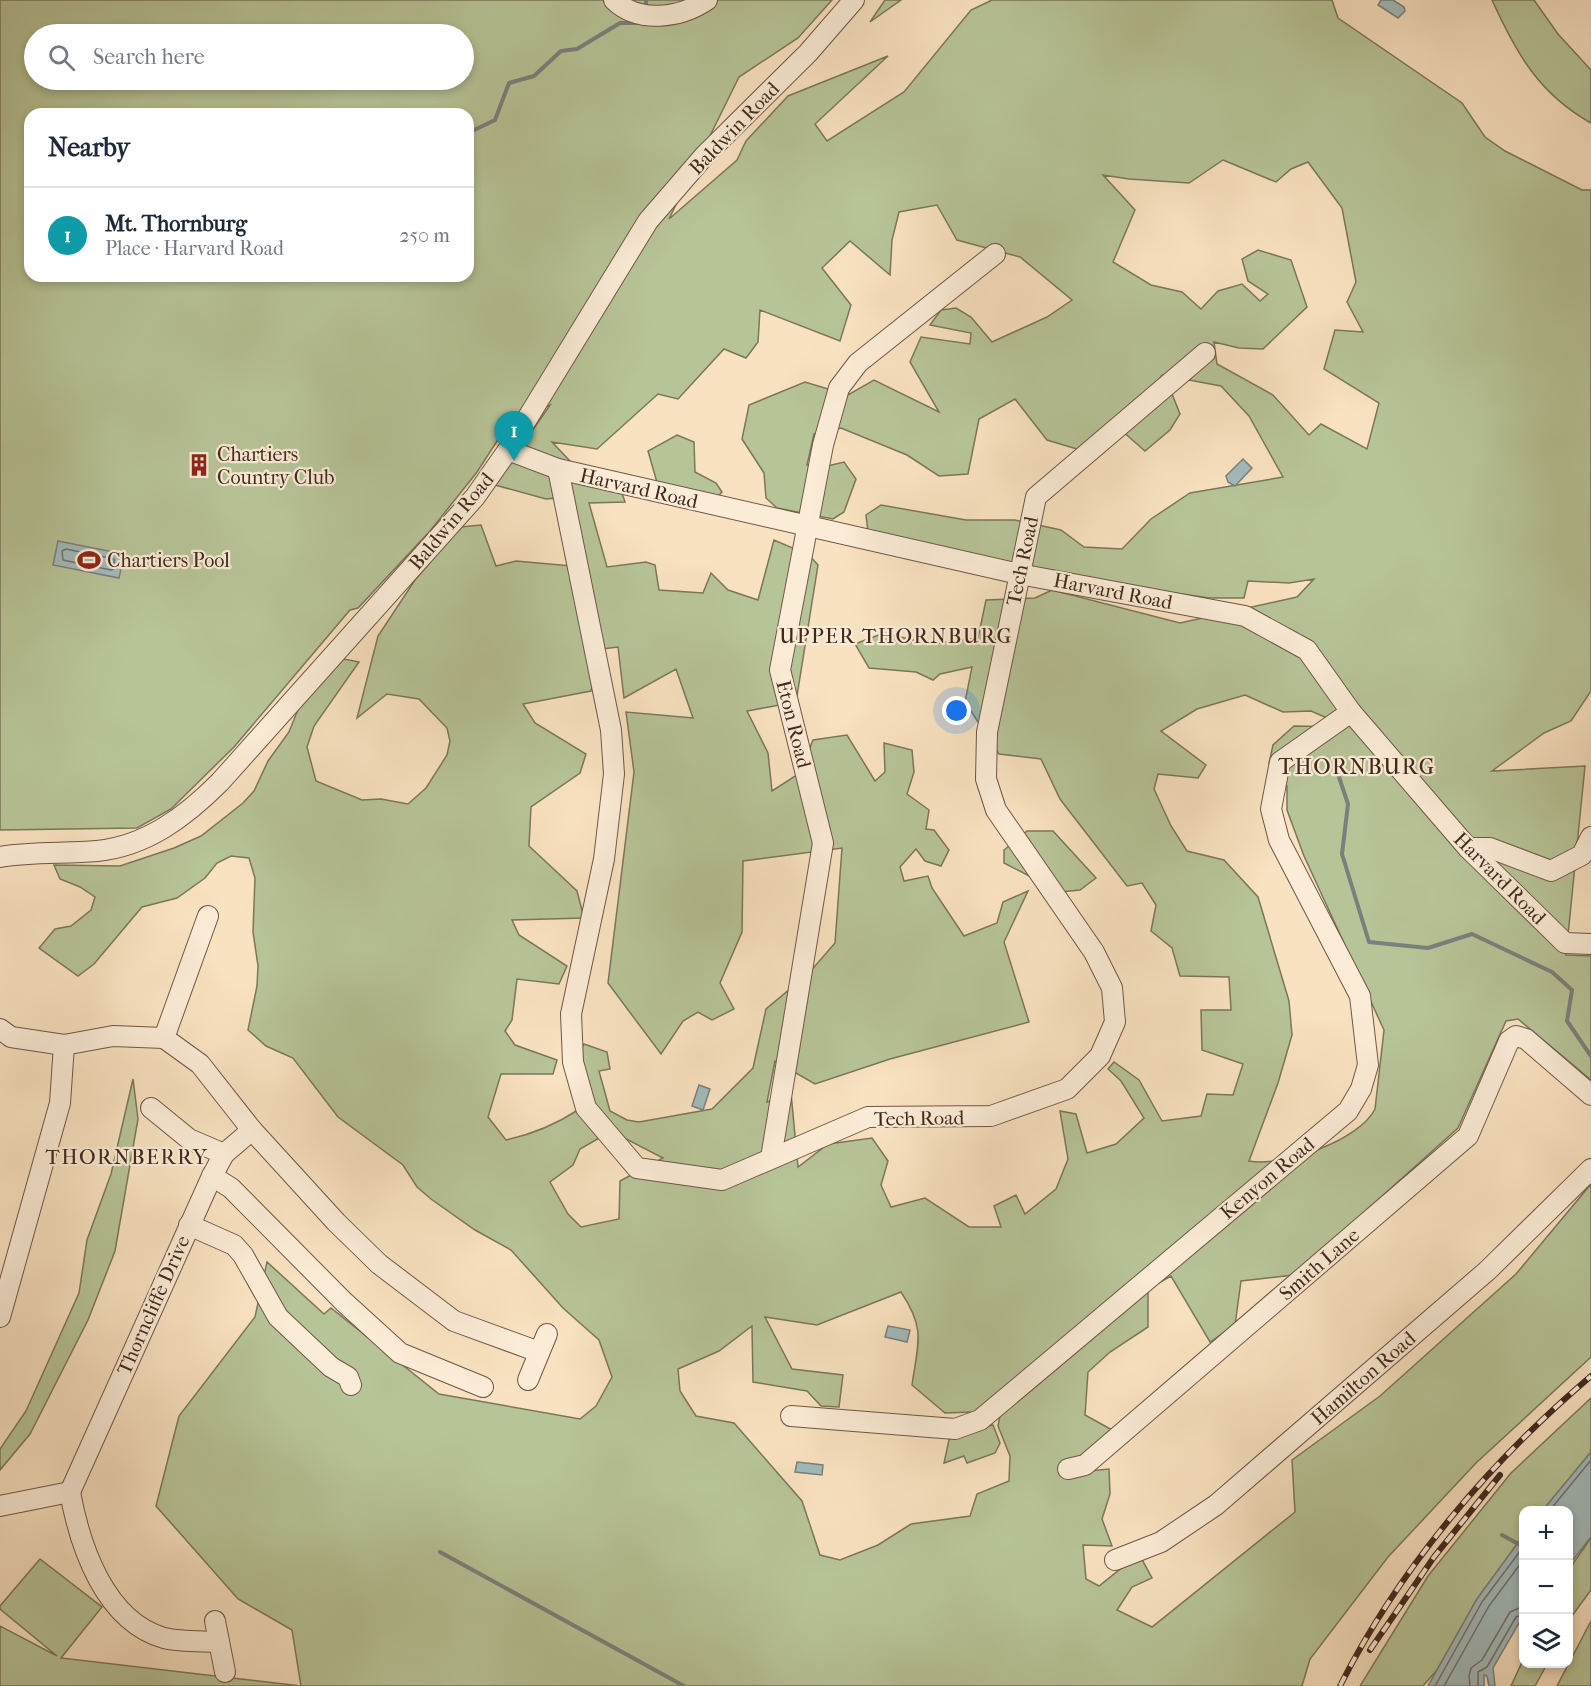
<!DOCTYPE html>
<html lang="en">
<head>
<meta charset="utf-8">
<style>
	:root { --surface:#fff; --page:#f2f2f3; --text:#1f2937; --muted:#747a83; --line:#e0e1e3; --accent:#8f2418 }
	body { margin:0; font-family:"IM FELL French Canon",serif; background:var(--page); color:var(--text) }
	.controls { position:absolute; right:18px; bottom:18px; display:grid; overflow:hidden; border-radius:12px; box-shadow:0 3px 9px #0003 }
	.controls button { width:54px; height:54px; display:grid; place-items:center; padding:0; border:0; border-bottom:2px solid var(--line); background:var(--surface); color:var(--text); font:30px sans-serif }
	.you { position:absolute; left:957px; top:711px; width:21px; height:21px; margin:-15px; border:4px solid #fff; border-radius:50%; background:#1a73e8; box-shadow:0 0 0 9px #1a73e833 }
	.badge { display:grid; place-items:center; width:39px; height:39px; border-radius:50%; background:var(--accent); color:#fff; font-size:20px; font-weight:700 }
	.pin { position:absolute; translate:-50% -50px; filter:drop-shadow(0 2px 3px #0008) }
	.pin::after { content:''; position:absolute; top:32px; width:21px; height:18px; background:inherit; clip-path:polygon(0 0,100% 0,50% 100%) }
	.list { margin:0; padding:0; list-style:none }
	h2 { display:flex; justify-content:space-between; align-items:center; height:78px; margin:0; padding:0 24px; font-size:26px }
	h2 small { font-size:20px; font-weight:400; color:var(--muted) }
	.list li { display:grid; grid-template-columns:39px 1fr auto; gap:18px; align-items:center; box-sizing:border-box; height:96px; padding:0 24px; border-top:2px solid var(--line) }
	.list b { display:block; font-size:22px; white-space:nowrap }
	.list p { margin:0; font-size:20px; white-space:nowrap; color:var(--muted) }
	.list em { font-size:20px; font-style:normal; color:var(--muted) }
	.icon { flex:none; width:33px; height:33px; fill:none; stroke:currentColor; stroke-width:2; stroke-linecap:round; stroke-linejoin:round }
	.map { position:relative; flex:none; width:1591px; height:1686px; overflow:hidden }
	.search { position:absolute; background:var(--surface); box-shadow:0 3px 9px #0003; left:24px; top:24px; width:450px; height:66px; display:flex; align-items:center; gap:15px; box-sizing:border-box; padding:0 21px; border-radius:33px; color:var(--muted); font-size:22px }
	.panel { position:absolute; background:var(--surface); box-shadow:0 3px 9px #0003; left:24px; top:108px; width:450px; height:174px; border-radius:18px }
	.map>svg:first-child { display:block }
	.green { fill:#b7c498; stroke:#7c765b; stroke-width:1.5; fill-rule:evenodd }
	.water { fill:#a2bbbd; stroke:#7b807d; stroke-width:1.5 }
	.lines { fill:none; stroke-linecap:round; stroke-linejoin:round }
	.shore { stroke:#72726e; stroke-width:1.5 }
	.stream { stroke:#7b807d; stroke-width:4 }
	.minor-casing { stroke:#6f5647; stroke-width:22 }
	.minor { stroke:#fbecd7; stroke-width:20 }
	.rail-casing { stroke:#41281e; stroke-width:6 }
	.rail { stroke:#fbecd7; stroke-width:4; stroke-dasharray:11; stroke-linecap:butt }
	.labels { text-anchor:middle; stroke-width:4.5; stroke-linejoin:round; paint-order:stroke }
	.street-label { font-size:20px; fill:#41281e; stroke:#fbecd7 }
	.poi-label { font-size:20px; fill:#41281e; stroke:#fbecd7; text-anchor:start }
	.neighbourhood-label { font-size:21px; letter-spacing:1.5px; fill:#41281e; stroke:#fbecd7 }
	.quarter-label { font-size:22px; letter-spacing:1.5px; fill:#41281e; stroke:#fbecd7 }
</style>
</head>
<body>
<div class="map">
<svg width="1591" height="1686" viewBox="0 0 1591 1686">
	<rect width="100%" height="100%" fill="#f9e2c1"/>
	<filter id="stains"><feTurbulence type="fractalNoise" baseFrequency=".00333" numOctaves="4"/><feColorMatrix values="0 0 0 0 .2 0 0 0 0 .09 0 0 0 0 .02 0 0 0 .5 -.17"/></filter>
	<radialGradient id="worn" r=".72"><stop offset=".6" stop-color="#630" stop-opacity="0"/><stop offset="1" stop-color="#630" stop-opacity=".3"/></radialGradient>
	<g class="green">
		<path d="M 0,0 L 832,0 L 798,38 L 739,77 L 669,219 L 737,160 L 746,141 L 788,96 L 888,56 L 815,124 L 827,141 L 904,92 L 971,10 L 992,0 L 1332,0 L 1338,18 L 1462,103 L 1485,137 L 1505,151 L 1582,190 L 1591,190 L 1591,691 L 1571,721 L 1544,733 L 1492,771 L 1585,766 L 1566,955 L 1591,956 L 1591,1080 L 1518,1019 L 1506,1021 L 1458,1128 L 1294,1275 L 1241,1281 L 1235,1325 L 1210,1342 L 1171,1276 L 1148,1289 L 1148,1327 L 1110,1352 L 1088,1372 L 1085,1415 L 1114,1431 L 1079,1472 L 1109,1469 L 1110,1494 L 1102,1519 L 1112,1546 L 1083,1545 L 1086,1579 L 1099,1586 L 1139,1554 L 1152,1578 L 1132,1587 L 1117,1610 L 1152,1627 L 1295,1512 L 1292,1460 L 1380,1396 L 1516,1274 L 1591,1184 L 1591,1357 L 1476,1463 L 1388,1557 L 1310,1659 L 1302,1686 L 0,1686 L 0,1626 L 57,1656 L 0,1609 L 0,1606 L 40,1559 L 102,1607 L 61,1658 L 301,1686 L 292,1630 L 238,1599 L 156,1506 L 179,1416 L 255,1317 L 267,1262 L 324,1314 L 331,1308 L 439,1394 L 580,1419 L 596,1406 L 612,1377 L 599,1340 L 563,1308 L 511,1250 L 475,1230 L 431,1199 L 417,1187 L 403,1165 L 338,1117 L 293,1058 L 266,1046 L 248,1030 L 257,986 L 258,966 L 253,932 L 255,878 L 249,858 L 231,856 L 217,863 L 205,878 L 177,898 L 142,907 L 94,964 L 78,976 L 39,948 L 55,929 L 71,926 L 91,910 L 95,897 L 80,887 L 60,879 L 54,865 L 120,866 L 174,848 L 201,836 L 243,803 L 254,791 L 268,761 L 289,732 L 301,702 L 339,658 L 359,662 L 314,726 L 307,747 L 316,781 L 362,800 L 381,799 L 408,804 L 426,788 L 447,755 L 450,741 L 447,728 L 419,699 L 387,694 L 357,718 L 378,636 L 415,580 L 460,527 L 481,525 L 496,566 L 516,561 L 583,567 L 569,497 L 546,499 L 495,485 L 550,405 L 510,421 L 477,472 L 430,531 L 358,608 L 350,610 L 234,747 L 171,809 L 137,828 L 0,830 ZM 34,34 L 464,34 L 464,80 L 34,80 ZM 30,114 L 468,114 L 468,276 L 30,276 ZM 1223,160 L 1276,182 L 1291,169 L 1308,162 L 1342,208 L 1356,282 L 1347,302 L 1363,332 L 1335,330 L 1324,369 L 1379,403 L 1367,449 L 1321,424 L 1309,435 L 1273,395 L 1217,364 L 1214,342 L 1239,348 L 1263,349 L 1307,307 L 1291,260 L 1258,250 L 1242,259 L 1248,281 L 1268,294 L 1260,301 L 1242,284 L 1218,291 L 1201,309 L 1182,292 L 1151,285 L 1113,262 L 1135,210 L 1103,175 L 1129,179 L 1189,183 ZM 937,205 L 957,240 L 1020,257 L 1072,300 L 1047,317 L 992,342 L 971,317 L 956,308 L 941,310 L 930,325 L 971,333 L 970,344 L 921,337 L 910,362 L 939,412 L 874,380 L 848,395 L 805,382 L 749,405 L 742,439 L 764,473 L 766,498 L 777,508 L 833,519 L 844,512 L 856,479 L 844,462 L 823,467 L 807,465 L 814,434 L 841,428 L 907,455 L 939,476 L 968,474 L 979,419 L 1015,399 L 1047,440 L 1080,450 L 1113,423 L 1145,451 L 1170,430 L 1180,414 L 1170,389 L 1155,386 L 1162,375 L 1221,386 L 1249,416 L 1283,477 L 1190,493 L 1151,519 L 1122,549 L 1084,547 L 1061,530 L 1015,520 L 966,520 L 881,505 L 866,515 L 868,532 L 1106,583 L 1209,598 L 1244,598 L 1248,581 L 1289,583 L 1314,579 L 1297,597 L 1180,623 L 1052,590 L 1035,598 L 986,600 L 978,638 L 930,644 L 884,633 L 855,644 L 869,668 L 916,672 L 933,680 L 940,674 L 972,667 L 965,702 L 999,754 L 1041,759 L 1060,799 L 1127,886 L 1142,883 L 1156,905 L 1151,931 L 1172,948 L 1180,976 L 1229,977 L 1231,1010 L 1201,1010 L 1202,1050 L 1243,1064 L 1233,1095 L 1207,1094 L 1201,1116 L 1162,1121 L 1139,1080 L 1114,1062 L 1108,1069 L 1121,1081 L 1144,1118 L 1116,1144 L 1087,1153 L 1076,1114 L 1060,1111 L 1068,1159 L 1056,1189 L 1025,1214 L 1016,1195 L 994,1206 L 1001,1227 L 969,1227 L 925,1198 L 891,1207 L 881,1185 L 888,1161 L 872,1138 L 828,1144 L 798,1167 L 791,1093 L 767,1102 L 775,1061 L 815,1084 L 890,1059 L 1029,1022 L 1004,942 L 1028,891 L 1003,902 L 997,923 L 964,936 L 932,888 L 928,876 L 904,881 L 900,867 L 916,849 L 925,861 L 941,866 L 949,850 L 934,830 L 926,829 L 929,810 L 907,794 L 914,772 L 912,750 L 884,743 L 885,772 L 875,781 L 847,735 L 813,740 L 800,773 L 772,791 L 768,753 L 747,711 L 796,702 L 818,565 L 809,555 L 774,540 L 758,600 L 728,590 L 711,573 L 703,593 L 659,590 L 655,565 L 646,562 L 607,567 L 589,503 L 625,502 L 621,490 L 563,472 L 570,461 L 552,442 L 597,449 L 658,394 L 678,399 L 724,349 L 746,358 L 758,342 L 760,310 L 840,341 L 851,305 L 822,268 L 850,241 L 890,275 L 892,240 L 899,212 ZM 618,647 L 624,698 L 676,669 L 693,718 L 626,712 L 634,772 L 608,983 L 661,1054 L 683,1021 L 698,1012 L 712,1020 L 734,1009 L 720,983 L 742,932 L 743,861 L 842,848 L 835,943 L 809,973 L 766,1009 L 753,1068 L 712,1109 L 639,1122 L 627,1120 L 610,1111 L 599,1071 L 610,1069 L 607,1052 L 584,1044 L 576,1061 L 592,1109 L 626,1139 L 663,1158 L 620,1181 L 619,1219 L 581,1227 L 568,1214 L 550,1182 L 573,1165 L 580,1149 L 601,1137 L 578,1110 C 555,1125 533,1134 506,1140 L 488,1117 L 501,1074 L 553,1074 L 557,1060 L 515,1045 L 505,1031 L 512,1020 L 517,979 L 559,984 L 567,966 L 519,935 L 512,920 L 584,918 L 577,891 L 529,846 L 531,807 L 580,773 L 586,754 L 535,723 L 523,704 L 591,691 L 602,649 ZM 1245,695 L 1283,712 L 1311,711 L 1348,727 L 1294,726 L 1273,745 L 1269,763 L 1287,786 L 1287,810 L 1304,856 L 1384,1030 L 1375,1109 C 1359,1141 1283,1167 1249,1161 L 1278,1083 L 1292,1035 L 1289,1001 L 1258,897 L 1224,860 L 1187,851 L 1171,826 L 1154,789 L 1158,774 L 1198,778 L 1206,765 L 1161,731 L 1197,709 ZM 901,1292 C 926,1329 918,1343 912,1385 L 945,1413 L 1001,1411 L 998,1426 L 1010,1456 L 1009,1481 L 977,1494 L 970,1516 L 911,1524 L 878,1545 L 840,1560 L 820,1555 L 802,1501 L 734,1423 L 696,1416 L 680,1391 L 678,1369 L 719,1351 L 752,1326 L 753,1382 L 807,1391 L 821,1406 L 839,1407 L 843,1375 L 792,1369 L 765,1317 L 817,1325 Z"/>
		<path d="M 885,0 L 901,0 L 870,22 Z"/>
		<path d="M 1492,0 L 1534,0 L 1558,34 L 1591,70 L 1591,123 C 1539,94 1516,53 1492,0 Z"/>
		<path d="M 677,435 L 694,442 L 695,472 L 716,483 L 722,492 L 714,501 L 658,486 L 648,451 Z"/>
		<path d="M 1027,831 L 1053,831 L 1096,878 L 1080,890 L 1060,892 L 1004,863 L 1004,850 Z"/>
		<path d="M 133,1079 L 138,1119 L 115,1251 L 88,1320 L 30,1434 L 0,1470 L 0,1449 L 26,1411 L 79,1293 L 87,1240 L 111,1174 Z"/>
		<path d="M 1591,1398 L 1591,1452 L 1543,1510 L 1524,1510 L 1523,1536 L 1477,1599 L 1437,1670 L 1423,1686 L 1360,1686 L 1428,1576 L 1511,1473 Z"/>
		<path d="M 993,1425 L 1000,1443 L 995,1453 L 967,1463 L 964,1456 L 944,1463 L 950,1435 Z"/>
		<path d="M 1591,1538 L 1591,1590 L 1569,1620 L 1569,1569 Z"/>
		<path d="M 1591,1621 L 1591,1686 L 1557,1686 Z"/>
		<path d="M 1523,1660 L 1524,1664 L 1547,1664 L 1535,1686 L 1511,1686 Z"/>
	</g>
	<g class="water">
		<path d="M 1381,0 L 1393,0 L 1404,7 L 1405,11 L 1398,18 L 1378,5 Z"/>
		<path d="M 1243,459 L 1252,468 L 1235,486 L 1228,482 L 1226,476 Z"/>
		<path d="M 58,541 L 124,554 L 119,578 L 53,565 Z"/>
		<path d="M 699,1085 L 710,1089 L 703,1110 L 692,1106 Z"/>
		<path d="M 888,1326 L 910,1330 L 907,1342 L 885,1337 Z"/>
		<path d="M 1591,1452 L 1591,1537 L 1569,1565 L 1568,1510 L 1543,1510 Z"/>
		<path d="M 797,1462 L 823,1465 L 822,1475 L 795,1472 Z"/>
		<path d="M 1523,1536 L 1523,1616 L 1493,1668 L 1495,1686 L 1489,1686 L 1487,1676 L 1484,1675 L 1484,1686 L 1428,1686 L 1477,1599 Z"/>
	</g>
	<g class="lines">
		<g class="shore">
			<path d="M 66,549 L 114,559 L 114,569 L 111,570 L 63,560 L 62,551 Z"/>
			<path d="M 1550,1510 L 1591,1460"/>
			<path d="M 1435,1686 L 1482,1602 L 1524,1546"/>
			<path d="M 1444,1686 L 1489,1606 L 1524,1559"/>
			<path d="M 1470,1686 L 1469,1676 L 1471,1668 L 1482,1660 L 1510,1612 L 1524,1606"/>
			<path d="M 1478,1686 L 1478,1672 L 1487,1667 L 1516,1617 L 1524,1614"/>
		</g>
		<g class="stream">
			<path d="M 646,5 L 646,0"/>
			<path d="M 468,133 L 495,120 L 509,83 L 534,76 L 561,51 L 577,49 L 620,23 L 642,23"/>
			<path d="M 1338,774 L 1348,804 L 1342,854 L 1369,942 L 1428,948 L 1472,934 L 1552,972 L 1572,990 L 1567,1021 L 1591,1056"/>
			<path d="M 1502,1535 L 1524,1547"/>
			<path d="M 440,1552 L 684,1686"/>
		</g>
		<g class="minor-casing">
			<g id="minor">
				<path d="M 614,0 C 639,24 680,18 707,0"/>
				<path d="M 508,450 L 558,469 L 1019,574 L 1245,616 L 1307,650 L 1351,712 L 1468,848 L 1565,943 L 1591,944"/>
				<path d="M 558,469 L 611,730 L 614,774 L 604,859 L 571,1014 L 573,1062 L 586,1108 L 637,1168 L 722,1180 L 868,1117 L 991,1116 L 1067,1089 L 1100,1056 L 1115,1022 L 1112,988 L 1094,952 L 996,810 L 986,779 L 987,732 L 1036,497 L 1205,353"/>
				<path d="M 1468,848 L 1490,848 L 1551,871 L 1582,855 L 1591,837"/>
				<path d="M 0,857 C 32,851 65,854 97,851 C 147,846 186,816 220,782 L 475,497 L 508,450 L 648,221 L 705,155 L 808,53 L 854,0"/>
				<path d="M 0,1029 L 11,1037 L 64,1045 L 113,1036 L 164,1038 L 208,916"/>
				<path d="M 151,1108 L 189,1139 L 224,1154"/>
				<path d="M 252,1130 L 336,1222 L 379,1264 L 454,1321 L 539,1352"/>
				<path d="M 771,1158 L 823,843 L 780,670 L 823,445 L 839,388 L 858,363 L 995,254"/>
				<path d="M 212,1176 L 231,1188 L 344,1302 L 400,1353 L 483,1387"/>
				<path d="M 189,1225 L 234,1245 L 243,1255 L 278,1317 L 331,1367 L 348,1377 L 351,1385"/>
				<path d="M 0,1317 L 60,1103 L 64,1045"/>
				<path d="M 528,1380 L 547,1334"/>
				<path d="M 791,1416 L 955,1429 L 980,1420 L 1348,1111 L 1361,1089 L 1368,1065 L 1360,996 L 1279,840 L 1271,809 L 1280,762 L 1351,712"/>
				<path d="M 1068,1469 L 1085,1465 L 1468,1136 L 1509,1041 L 1516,1036 L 1526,1039 L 1591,1095"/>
				<path d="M 70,1492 L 212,1176 L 224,1154 L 252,1130 L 200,1064 L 164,1038"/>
				<path d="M 70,1492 C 80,1547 105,1621 164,1638 C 181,1642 202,1641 219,1642"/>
				<path d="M 0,1506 L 70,1492"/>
				<path d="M 1115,1560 L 1161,1542 L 1216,1505 L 1487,1271 L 1591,1169"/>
				<path d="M 215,1621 L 225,1672"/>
			</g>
		</g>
		<use href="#minor" class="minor"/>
		<g class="rail-casing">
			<g id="rail">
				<path d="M 1370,1650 L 1434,1557 L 1500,1475"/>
				<path d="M 1340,1686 C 1400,1567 1490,1462 1591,1376"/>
			</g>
		</g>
		<use href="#rail" class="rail"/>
	</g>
	<defs>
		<g id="building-bare" transform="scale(1.8)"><path d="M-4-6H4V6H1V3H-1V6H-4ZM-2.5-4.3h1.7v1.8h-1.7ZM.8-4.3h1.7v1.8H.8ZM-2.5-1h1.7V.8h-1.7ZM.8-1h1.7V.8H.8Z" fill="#8f2418" stroke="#fbecd7" stroke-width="2.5" paint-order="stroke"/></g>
		<g id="stadium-bare" transform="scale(1.8)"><path d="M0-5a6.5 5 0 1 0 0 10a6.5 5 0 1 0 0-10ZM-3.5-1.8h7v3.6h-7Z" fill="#8f2418" stroke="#fbecd7" stroke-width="2.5" paint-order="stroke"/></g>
	</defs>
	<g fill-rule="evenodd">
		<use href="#building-bare" x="199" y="465"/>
		<use href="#stadium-bare" x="89" y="560"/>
	</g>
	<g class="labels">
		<g class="street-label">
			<text transform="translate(734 128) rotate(-46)" y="7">Baldwin Road</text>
			<text transform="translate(639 488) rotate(13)" y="7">Harvard Road</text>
			<text transform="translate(451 521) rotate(-50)" y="7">Baldwin Road</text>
			<text transform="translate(1022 561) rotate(-78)" y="7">Tech Road</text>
			<text transform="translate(1113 591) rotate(11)" y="7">Harvard Road</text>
			<text transform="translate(794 724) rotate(76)" y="7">Eton Road</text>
			<text transform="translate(1500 878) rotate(45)" y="7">Harvard Road</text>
			<text transform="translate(919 1118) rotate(-1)" y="7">Tech Road</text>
			<text transform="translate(1267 1178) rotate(-40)" y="7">Kenyon Road</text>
			<text transform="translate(1319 1264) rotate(-41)" y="7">Smith Lane</text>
			<text transform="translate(153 1305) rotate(-66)" y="7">Thorncliffe Drive</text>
			<text transform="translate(1363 1378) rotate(-41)" y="7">Hamilton Road</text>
		</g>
		<g class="poi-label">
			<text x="217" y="461">Chartiers<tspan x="217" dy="23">Country Club</tspan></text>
			<text x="107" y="567">Chartiers Pool</text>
		</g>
		<g class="neighbourhood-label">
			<text x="896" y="643">UPPER THORNBURG</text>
			<text x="127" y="1164">THORNBERRY</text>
		</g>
		<g class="quarter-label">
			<text x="1357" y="774">THORNBURG</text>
		</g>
	</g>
	<rect width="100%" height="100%" filter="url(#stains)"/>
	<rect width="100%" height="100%" fill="url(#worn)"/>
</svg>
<div class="controls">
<button>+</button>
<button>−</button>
<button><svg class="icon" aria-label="layers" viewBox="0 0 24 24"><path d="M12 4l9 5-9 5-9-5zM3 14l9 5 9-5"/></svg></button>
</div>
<div class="you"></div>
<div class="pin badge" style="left:514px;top:461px;background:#0f9aa8">1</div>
<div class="search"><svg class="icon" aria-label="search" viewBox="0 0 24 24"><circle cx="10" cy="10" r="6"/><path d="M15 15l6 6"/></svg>Search here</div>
<section class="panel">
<h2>Nearby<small></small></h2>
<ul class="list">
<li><span class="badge" style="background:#0f9aa8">1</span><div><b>Mt. Thornburg</b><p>Place · Harvard Road</p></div><em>250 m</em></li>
</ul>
</section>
</div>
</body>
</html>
